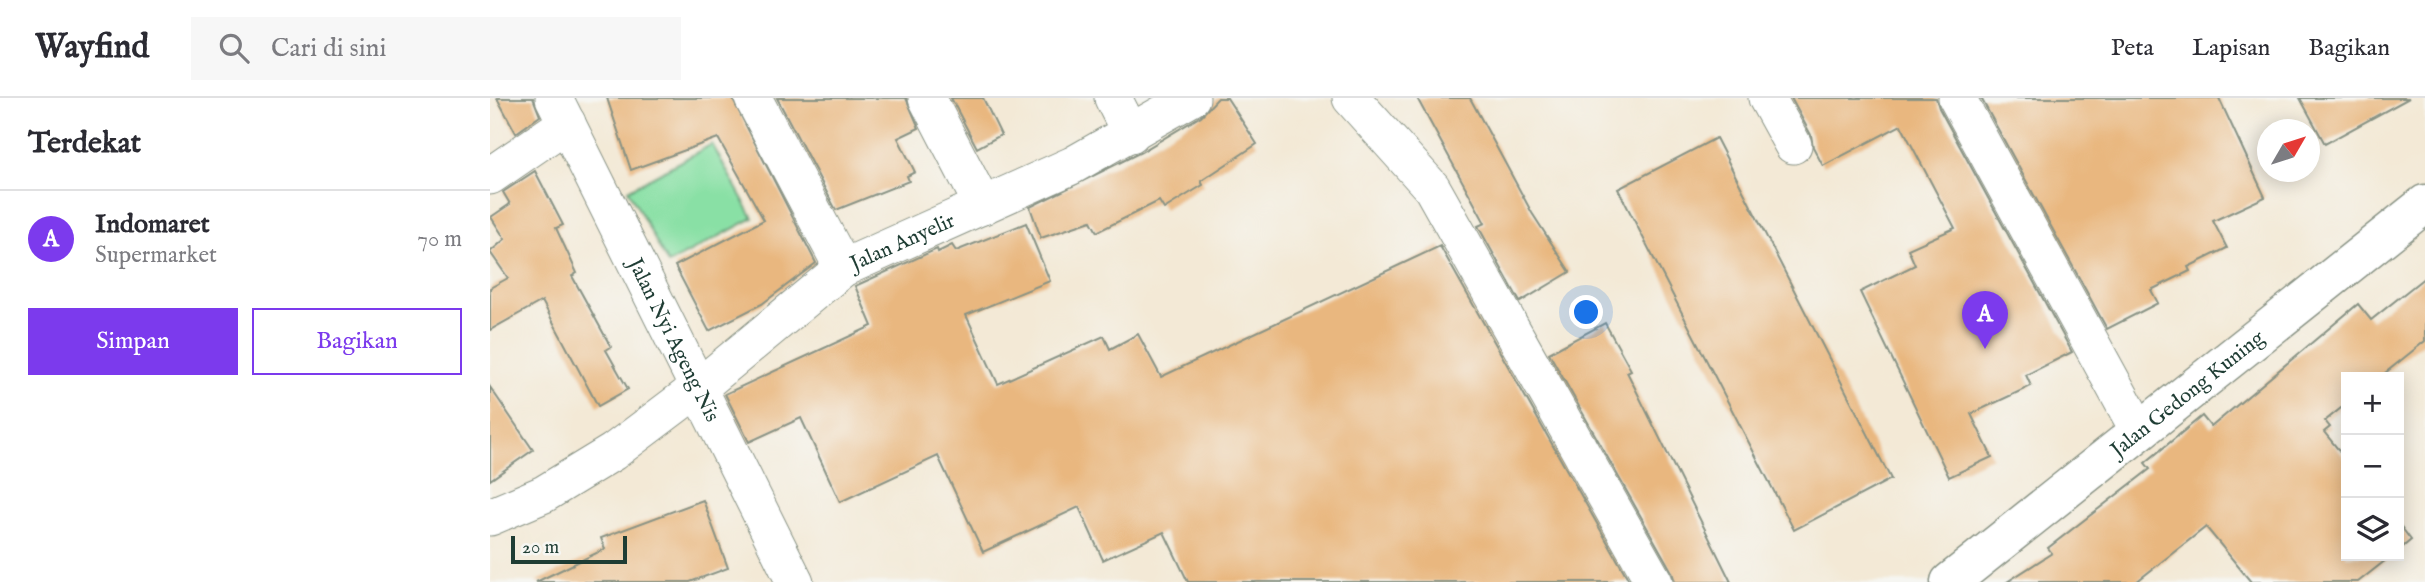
<!DOCTYPE html>
<html lang="id">
<head>
<meta charset="utf-8">
<style>
	:root { --surface:#fff; --page:#f7f7f7; --text:#2b2b33; --muted:#7c7c81; --line:#e1e1e2; --accent:#7c3aed }
	body { margin:0; font-family:"IM FELL English",serif; background:var(--page); color:var(--text) }
	.controls { position:absolute; right:21px; bottom:21px; display:grid; overflow:hidden; border-radius:0px; box-shadow:0 4px 18px #0003 }
	.controls button { width:63px; height:63px; display:grid; place-items:center; padding:0; border:0; border-bottom:2px solid var(--line); background:var(--surface); color:var(--text); font:35px sans-serif }
	.compass { position:absolute; left:1767px; top:21px; width:63px; height:63px; border-radius:50%; background:var(--surface); box-shadow:0 4px 18px #0003; rotate:51deg }
	.scale { position:absolute; left:21px; bottom:18px; width:116px; box-sizing:border-box; padding-left:7px; border:4px solid #1f3d34; border-top:0; font-size:19px; line-height:24px; white-space:nowrap; color:#1f3d34; -webkit-text-stroke:5px #f6f6f2; paint-order:stroke }
	.you { position:absolute; left:1097px; top:215px; width:24px; height:24px; margin:-18px; border:5px solid #fff; border-radius:50%; background:#1a73e8; box-shadow:0 0 0 10px #1a73e833 }
	.badge { display:grid; place-items:center; width:46px; height:46px; border-radius:50%; background:var(--accent); color:#fff; font-size:23px; font-weight:700 }
	.pin { position:absolute; translate:-50% -58px; filter:drop-shadow(0 2px 4px #0008) }
	.pin::after { content:''; position:absolute; top:37px; width:24px; height:21px; background:inherit; clip-path:polygon(0 0,100% 0,50% 100%) }
	.list { margin:0; padding:0; list-style:none }
	h2 { display:flex; justify-content:space-between; align-items:center; height:91px; margin:0; padding:0 28px; font-size:30px }
	h2 small { font-size:23px; font-weight:400; color:var(--muted) }
	.list li { display:grid; grid-template-columns:46px 1fr auto; gap:21px; align-items:center; box-sizing:border-box; height:98px; padding:0 28px; border-top:2px solid var(--line) }
	.list b { display:block; font-size:26px; white-space:nowrap }
	.list p { margin:0; font-size:23px; white-space:nowrap; color:var(--muted) }
	.list em { font-size:23px; font-style:normal; color:var(--muted) }
	.actions { display:flex; gap:14px; padding:21px 28px }
	.actions a { flex:1; padding:16px 0; border:2px solid var(--accent); border-radius:0px; text-align:center; font-size:24px; color:var(--accent) }
	.actions .main { background:var(--accent); color:#fff }
	.icon { flex:none; width:38px; height:38px; fill:none; stroke:currentColor; stroke-width:2; stroke-linecap:round; stroke-linejoin:round }
	.map { position:relative; flex:none; width:1935px; height:484px; overflow:hidden }
	header { display:flex; align-items:center; gap:42px; box-sizing:border-box; height:98px; padding:0 35px; background:var(--surface); border-bottom:2px solid var(--line) }
	header strong { font-size:33px }
	nav { display:flex; gap:38px; margin-inline-start:auto; font-size:24px }
	.search { width:490px; height:63px; background:var(--page); display:flex; align-items:center; gap:18px; box-sizing:border-box; padding:0 24px; border-radius:0px; color:var(--muted); font-size:26px }
	main { display:flex }
	aside { flex:1; background:var(--surface) }
	.map>svg:first-child { display:block }
	.green { fill:#89e0a5; stroke:#548e6c; stroke-width:2 }
	.building { fill:#e9b77f }
	.lines { fill:none; stroke-linecap:round; stroke-linejoin:round }
	.minor-casing { stroke:#899385; stroke-width:39 }
	.primary-casing { stroke:#899385; stroke-width:41 }
	.minor { stroke:#fff; stroke-width:37 }
	.primary { stroke:#fff; stroke-width:38 }
	.labels { text-anchor:middle; stroke-width:5; stroke-linejoin:round; paint-order:stroke }
	.street-label { font-size:21px; fill:#1f3d34; stroke:#f6f6f2 }
</style>
</head>
<body>
<header>
<strong>Wayfind</strong>
<div class="search"><svg class="icon" aria-label="search" viewBox="0 0 24 24"><circle cx="10" cy="10" r="6"/><path d="M15 15l6 6"/></svg>Cari di sini</div>
<nav><a>Peta</a><a>Lapisan</a><a>Bagikan</a></nav>
</header>
<main>
<aside>
<h2>Terdekat<small></small></h2>
<ul class="list">
<li><span class="badge">A</span><div><b>Indomaret</b><p>Supermarket</p></div><em>70 m</em></li>
</ul>
<div class="actions"><a class="main">Simpan</a><a>Bagikan</a></div>
</aside>
<div class="map">
<svg width="1935" height="484" viewBox="0 0 1935 484">
	<rect width="100%" height="100%" fill="#f6f6f2"/>
	<filter id="ink" filterUnits="userSpaceOnUse"><feTurbulence type="fractalNoise" baseFrequency=".0143" numOctaves="2"/><feDisplacementMap in="SourceGraphic" scale="14" xChannelSelector="R" yChannelSelector="G"/><feConvolveMatrix kernelMatrix="1 2 1 2 8 2 1 2 1" color-interpolation-filters="sRGB"/></filter>
	<filter id="wash" filterUnits="userSpaceOnUse"><feTurbulence type="fractalNoise" baseFrequency=".00686" numOctaves="4" result="noise"/><feDisplacementMap in="SourceGraphic" scale="28" xChannelSelector="R" yChannelSelector="G"/><feGaussianBlur stdDeviation="1.57" result="paint"/><feColorMatrix in="noise" values="0 0 0 0 0 0 0 0 0 0 0 0 0 0 0 0 0 1.4 0 .05"/><feComposite in="paint" operator="in"/></filter>
	<g filter="url(#wash)">
		<rect width="100%" height="100%" fill="#f3e9d6"/>
		<path class="green" d="M 222,46 L 263,120 L 178,166 L 138,92 Z"/>
		<g id="blocks">
			<g class="building">
				<path d="M 7,0 L 43,0 L 50,18 L 26,35 Z"/>
				<path d="M 117,0 L 242,0 L 326,165 L 272,206 L 219,233 L 185,168 L 274,122 L 228,40 L 141,72 Z"/>
				<path d="M 287,0 L 416,0 L 429,30 L 408,40 L 425,74 L 417,78 L 419,83 L 346,112 Z"/>
				<path d="M 461,0 L 493,0 L 511,37 L 487,50 Z"/>
				<path d="M 728,0 L 737,0 L 767,46 L 711,83 L 713,87 L 674,111 L 669,103 L 607,134 L 601,123 L 551,140 L 540,109 L 651,54 L 711,18 Z"/>
				<path d="M 927,0 L 980,0 L 1042,115 L 1080,174 L 1030,204 L 988,128 L 995,125 Z"/>
				<path d="M 1301,0 L 1446,0 L 1449,10 L 1582,254 L 1536,277 L 1541,288 L 1481,316 L 1502,359 L 1459,379 L 1370,194 L 1425,167 L 1418,151 L 1465,130 L 1411,27 L 1333,68 L 1323,49 L 1321,37 Z"/>
				<path d="M 1491,0 L 1729,0 L 1775,99 L 1723,123 L 1737,150 L 1698,169 L 1700,173 L 1661,192 L 1668,205 L 1617,231 Z"/>
				<path d="M 1810,0 L 1919,0 L 1835,46 Z"/>
				<path d="M 1226,40 L 1401,381 L 1304,432 L 1128,91 Z"/>
				<path d="M 45,73 L 73,127 L 66,130 L 87,175 L 82,178 L 121,249 L 116,252 L 138,291 L 108,308 L 52,203 L 0,232 L 0,190 L 18,180 L 0,154 L 15,141 L 1,119 L 20,106 L 13,94 Z"/>
				<path d="M 536,125 L 560,183 L 476,217 L 508,286 L 614,238 L 620,251 L 648,236 L 671,279 L 950,148 L 1140,484 L 698,484 L 674,434 L 613,462 L 589,409 L 493,454 L 448,358 L 350,404 L 311,320 L 259,344 L 235,296 L 382,228 L 365,188 L 447,151 L 448,154 L 462,147 L 466,153 Z"/>
				<path d="M 1935,179 L 1935,243 L 1890,279 L 1856,279 L 1856,306 L 1835,323 L 1840,329 L 1834,334 L 1856,361 L 1856,458 L 1901,458 L 1868,484 L 1761,484 L 1716,429 L 1646,484 L 1517,484 L 1562,455 L 1558,450 L 1660,371 L 1655,365 L 1712,318 L 1721,329 L 1868,206 L 1881,222 Z"/>
				<path d="M 1115,225 L 1141,272 L 1137,274 L 1241,484 L 1185,484 L 1182,474 L 1059,255 Z"/>
				<path d="M 0,289 L 43,352 L 0,382 Z"/>
				<path d="M 213,402 L 238,470 L 200,484 L 46,484 L 115,451 L 111,440 Z"/>
				<path d="M 1909,426 L 1921,442 L 1909,452 Z"/>
			</g>
		</g>
	</g>
	<g filter="url(#ink)">
		<use href="#blocks" fill-opacity="0" stroke="#899385" stroke-width="2"/>
		<g class="lines">
			<g class="minor-casing">
				<g id="minor">
					<path id="s1" d="M 64,0 L 305,484"/>
					<path d="M 263,0 L 353,170"/>
					<path d="M 437,0 L 493,108"/>
					<path d="M 623,0 L 641,36"/>
					<path d="M 861,0 L 942,90 L 1164,484"/>
					<path d="M 1277,0 L 1303,47"/>
					<path d="M 1467,0 L 1649,333"/>
					<path d="M 0,78 L 77,25"/>
					<path id="s2" d="M 0,419 L 54,396 L 123,354 L 208,290 L 353,170 L 583,67 L 701,0"/>
				</g>
			</g>
			<g class="primary-casing">
				<g id="primary">
					<path id="s3" d="M 1460,484 L 1935,106"/>
				</g>
			</g>
			<use href="#minor" class="minor"/>
			<use href="#primary" class="primary"/>
		</g>
	</g>
	<g class="labels">
		<g class="street-label">
			<text dy="7" stroke="none"><textPath href="#s2" startOffset="499">Jalan Anyelir</textPath></text>
			<text dy="7" stroke="none"><textPath href="#s1" startOffset="270">Jalan Nyi Ageng Nis</textPath></text>
			<text dy="7" stroke="none"><textPath href="#s3" startOffset="303">Jalan Gedong Kuning</textPath></text>
		</g>
	</g>
</svg>
<div class="controls">
<button>+</button>
<button>−</button>
<button><svg class="icon" aria-label="layers" viewBox="0 0 24 24"><path d="M12 4l9 5-9 5-9-5zM3 14l9 5 9-5"/></svg></button>
</div>
<svg class="compass" viewBox="-18 -18 36 36"><path d="M0-13l5 13h-10z" fill="#e53935"/><path d="M0 13l5-13h-10z" fill="#7c7c81"/></svg>
<div class="scale">20 m</div>
<div class="you"></div>
<div class="pin badge" style="left:1495px;top:251px">A</div>
</div>
</main>
</body>
</html>
